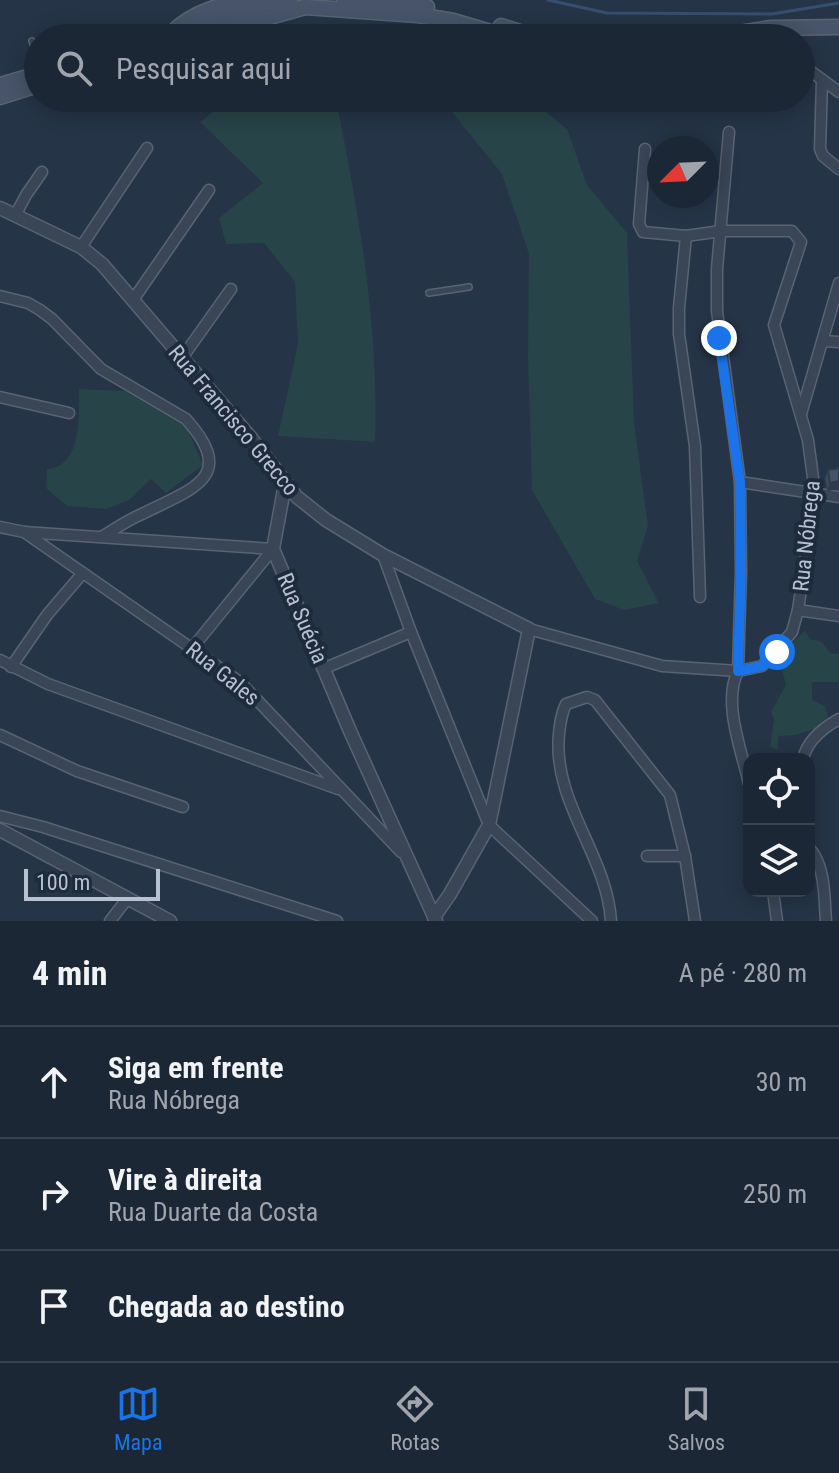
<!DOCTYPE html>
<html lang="pt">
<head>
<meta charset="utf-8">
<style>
	:root { --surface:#1c2735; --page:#252f3d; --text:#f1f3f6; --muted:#a0a5ad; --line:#3a4450; --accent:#1a73e8 }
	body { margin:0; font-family:"Roboto Condensed",sans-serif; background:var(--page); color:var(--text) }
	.controls { position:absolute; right:24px; bottom:24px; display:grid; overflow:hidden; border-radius:16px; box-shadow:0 4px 20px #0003 }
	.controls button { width:72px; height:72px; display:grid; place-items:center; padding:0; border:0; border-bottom:2px solid var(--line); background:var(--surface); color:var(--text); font:40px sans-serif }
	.compass { position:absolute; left:647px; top:136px; width:72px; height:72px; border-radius:50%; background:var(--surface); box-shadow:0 4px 20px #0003; rotate:246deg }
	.scale { position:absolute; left:24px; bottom:20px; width:136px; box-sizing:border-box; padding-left:8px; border:4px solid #b8c1cf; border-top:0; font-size:22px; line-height:28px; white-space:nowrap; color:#b8c1cf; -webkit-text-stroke:6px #1e2b3c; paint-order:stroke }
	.stop { position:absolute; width:24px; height:24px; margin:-18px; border:6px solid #1a73e8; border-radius:50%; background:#fff }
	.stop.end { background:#1a73e8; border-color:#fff; box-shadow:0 2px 8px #0008 }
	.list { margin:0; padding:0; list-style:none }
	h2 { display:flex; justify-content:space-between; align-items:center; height:104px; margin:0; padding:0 32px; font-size:34px }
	h2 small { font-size:26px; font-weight:400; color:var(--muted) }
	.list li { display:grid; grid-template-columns:52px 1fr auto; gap:24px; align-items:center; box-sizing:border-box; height:112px; padding:0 32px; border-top:2px solid var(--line) }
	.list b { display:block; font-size:30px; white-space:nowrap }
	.list p { margin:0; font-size:26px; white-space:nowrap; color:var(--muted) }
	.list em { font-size:26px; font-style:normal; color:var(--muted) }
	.icon { flex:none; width:44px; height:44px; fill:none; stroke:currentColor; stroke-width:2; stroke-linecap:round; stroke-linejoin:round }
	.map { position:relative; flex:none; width:839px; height:921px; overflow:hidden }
	.search { position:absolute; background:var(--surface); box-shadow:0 4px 20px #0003; left:24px; right:24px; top:24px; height:88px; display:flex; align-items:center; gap:20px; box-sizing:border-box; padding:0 28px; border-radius:44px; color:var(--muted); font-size:30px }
	.sheet { height:440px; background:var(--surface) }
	nav { display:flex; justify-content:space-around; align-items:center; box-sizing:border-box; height:112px; border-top:2px solid var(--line); background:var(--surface); font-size:22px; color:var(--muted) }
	nav a { display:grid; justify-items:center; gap:4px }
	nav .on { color:var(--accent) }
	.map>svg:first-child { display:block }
	.green { fill:#274448 }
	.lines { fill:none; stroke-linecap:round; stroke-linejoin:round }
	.stream { stroke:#374f6f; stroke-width:3 }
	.service-casing { stroke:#586473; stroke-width:8 }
	.minor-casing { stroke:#586473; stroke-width:13 }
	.tertiary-casing { stroke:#586473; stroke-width:15 }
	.secondary-casing { stroke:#586473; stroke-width:17 }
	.service { stroke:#3a4656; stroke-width:5 }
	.minor { stroke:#3a4656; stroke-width:10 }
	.tertiary { stroke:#3a4656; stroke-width:12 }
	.secondary { stroke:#475469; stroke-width:14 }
	.wall { fill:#3a485a }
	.shaded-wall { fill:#303b4a }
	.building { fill:#445469; stroke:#303b4a; stroke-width:2 }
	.route { stroke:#1a73e8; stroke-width:10 }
	.labels { text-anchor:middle; stroke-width:8; stroke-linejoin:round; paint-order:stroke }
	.street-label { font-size:22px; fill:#b8c1cf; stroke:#1e2b3c }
</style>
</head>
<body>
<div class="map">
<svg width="839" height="921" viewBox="0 0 839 921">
	<rect width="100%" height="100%" fill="#253447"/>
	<g class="green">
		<path d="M 246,98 L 340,98 L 338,109 C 360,220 379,329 375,442 L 278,436 L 298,344 L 295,282 L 264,243 L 226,244 L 219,218 L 263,183 L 200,122 L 223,104 Z"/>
		<path d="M 446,98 L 519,98 L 542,109 L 567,129 L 587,185 L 627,233 L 634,423 L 648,526 L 637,561 L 659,603 L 624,610 L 595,599 L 532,490 L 528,357 L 529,254 L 502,174 L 444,102 Z"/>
		<path d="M 79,389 L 125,391 L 186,426 L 203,465 L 166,493 L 151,479 L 129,500 L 106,509 L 67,506 L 46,488 L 47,469 C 82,467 79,415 79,389 Z"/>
		<path d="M 805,631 L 810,639 L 822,642 L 830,653 L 839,654 L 839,682 L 812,682 L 812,700 L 825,706 L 828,716 L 821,727 L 795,735 L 778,736 L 778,750 L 770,747 L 774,720 L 771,712 L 786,685 L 782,669 L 770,662 Z"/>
	</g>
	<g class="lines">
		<path class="stream" d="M 548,0 L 607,13 L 772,14 L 839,3"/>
		<g class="service-casing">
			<g id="service">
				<path d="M 32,41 L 38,60"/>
				<path d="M 429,293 L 469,287"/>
			</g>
		</g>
		<g class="minor-casing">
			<g id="minor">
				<path d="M 801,67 L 805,67 L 839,92"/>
				<path d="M 822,81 L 820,149 L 823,156 L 839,169"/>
				<path d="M 729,132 L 717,269 L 717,311 L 740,482 L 741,571 L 738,671 C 722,703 742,751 749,784"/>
				<path d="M 16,214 L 26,195 L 42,172"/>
				<path d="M 686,236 L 679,308 L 679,334 L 695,446 L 700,597"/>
				<path d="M 81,247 L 147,148"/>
				<path d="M 0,296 L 28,303 L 40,310 L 52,319 L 101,369 L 186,419 C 239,478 191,489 142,514 C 128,520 116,528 103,536"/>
				<path d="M 133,300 L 209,190"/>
				<path d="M 823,341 L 839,342"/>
				<path d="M 182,358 L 231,289"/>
				<path d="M 0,397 L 69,413"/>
				<path d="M 801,414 L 839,283"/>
				<path d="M 740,482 L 839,497"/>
				<path d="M 0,527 L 24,532 L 240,682 L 401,852"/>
				<path d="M 24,532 L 273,549"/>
				<path d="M 383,555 L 411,632 L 489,825 L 592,921"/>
				<path d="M 798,610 L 839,616"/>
				<path d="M 529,629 L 662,666 L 738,671 L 762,666 L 792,632 L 798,610 L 815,493 L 808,440 L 774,325 L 801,242 L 792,231 L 721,231 L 686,236 L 643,232 L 639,224 L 645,149"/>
				<path d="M 193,647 L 273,549"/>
				<path d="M 0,660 L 48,684 L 338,789"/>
				<path d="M 11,667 L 47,615 L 82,574"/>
				<path d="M 325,668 L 411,632"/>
				<path d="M 0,735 L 77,771 L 183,807"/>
				<path d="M 803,759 C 807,740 823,728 839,719"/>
				<path d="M 0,816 L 43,827 L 337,921"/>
				<path d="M 809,848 C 826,866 824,898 826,921"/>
				<path d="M 647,856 L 685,856"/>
				<path d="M 773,891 L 777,921"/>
				<path d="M 110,921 L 127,899"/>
				<path d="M 611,921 C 607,855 552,802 559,734 C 560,724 561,714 566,704 L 587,697 L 595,700 L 670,795 L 685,856 L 695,921"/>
			</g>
		</g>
		<g class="tertiary-casing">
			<g id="tertiary">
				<path d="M 0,208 L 81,247 L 102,264 L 252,439 L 297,497 L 326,520 L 383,555 L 529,629 L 489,825 L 450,894 L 434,917"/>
				<path d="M 285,484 L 273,549 L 350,731 L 436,921"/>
				<path d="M 0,830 L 170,921"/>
			</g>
		</g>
		<g class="secondary-casing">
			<g id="secondary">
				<path d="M 344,0 L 427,7"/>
				<path d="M 501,26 L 539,38"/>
				<path d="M 171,34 C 190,13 228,0 257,1"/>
				<path d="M 161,38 L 245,11 L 290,0"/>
				<path d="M 195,38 L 305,7 L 418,15 L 453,21 L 511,38"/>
				<path d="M 708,38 L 771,28 L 839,27"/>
				<path d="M 0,85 L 38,74"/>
				<path d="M 0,97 L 38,85"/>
			</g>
		</g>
		<use href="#service" class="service"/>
		<use href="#minor" class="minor"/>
		<use href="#tertiary" class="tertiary"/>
		<use href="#secondary" class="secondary"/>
	</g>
	<path class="wall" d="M 839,468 L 827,491 L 825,478 L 828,470 Z"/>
	<path class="shaded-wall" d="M 839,481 L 839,489 L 827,491 L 830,483 Z"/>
	<g class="building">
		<path d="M 230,32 L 232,38 L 209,38 Z"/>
		<path d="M 839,468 L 839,481 L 830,483 L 828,470 Z"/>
	</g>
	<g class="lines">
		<path class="route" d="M 719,338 L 740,482 L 741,571 L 738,671 L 762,666 L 777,652"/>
	</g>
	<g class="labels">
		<g class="street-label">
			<text transform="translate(234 420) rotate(50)" y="8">Rua Francisco Grecco</text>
			<text transform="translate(806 536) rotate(-84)" y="8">Rua Nóbrega</text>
			<text transform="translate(303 618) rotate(67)" y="8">Rua Suécia</text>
			<text transform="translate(223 673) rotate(39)" y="8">Rua Gales</text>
		</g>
	</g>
</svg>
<div class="controls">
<button><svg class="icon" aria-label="locate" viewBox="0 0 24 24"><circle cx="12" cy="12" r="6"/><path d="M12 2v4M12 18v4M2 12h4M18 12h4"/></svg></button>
<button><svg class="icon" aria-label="layers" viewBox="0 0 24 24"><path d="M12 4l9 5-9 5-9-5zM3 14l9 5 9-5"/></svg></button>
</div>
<svg class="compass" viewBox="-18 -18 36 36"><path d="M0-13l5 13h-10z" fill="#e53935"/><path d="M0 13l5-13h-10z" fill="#a0a5ad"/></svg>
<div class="scale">100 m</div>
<div class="stop" style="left:777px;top:652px"></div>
<div class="stop end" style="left:719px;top:338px"></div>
<div class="search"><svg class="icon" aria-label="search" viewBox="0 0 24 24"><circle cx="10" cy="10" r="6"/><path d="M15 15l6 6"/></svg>Pesquisar aqui</div>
</div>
<section class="sheet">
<h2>4 min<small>A pé · 280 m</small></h2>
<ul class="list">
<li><svg class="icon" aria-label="ahead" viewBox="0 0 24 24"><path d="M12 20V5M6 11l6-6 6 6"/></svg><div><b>Siga em frente</b><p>Rua Nóbrega</p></div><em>30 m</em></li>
<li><svg class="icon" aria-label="right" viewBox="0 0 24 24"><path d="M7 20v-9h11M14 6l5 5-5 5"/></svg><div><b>Vire à direita</b><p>Rua Duarte da Costa</p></div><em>250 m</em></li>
<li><svg class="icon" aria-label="arrive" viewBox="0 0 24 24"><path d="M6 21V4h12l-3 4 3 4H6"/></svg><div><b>Chegada ao destino</b></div></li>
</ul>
</section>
<nav>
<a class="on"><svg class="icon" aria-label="map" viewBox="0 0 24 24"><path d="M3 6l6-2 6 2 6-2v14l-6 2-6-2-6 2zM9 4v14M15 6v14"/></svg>Mapa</a>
<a><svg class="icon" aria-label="directions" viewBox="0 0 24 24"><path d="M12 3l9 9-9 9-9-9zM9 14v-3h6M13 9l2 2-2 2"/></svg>Rotas</a>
<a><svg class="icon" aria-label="saved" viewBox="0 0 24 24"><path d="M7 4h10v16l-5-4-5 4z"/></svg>Salvos</a>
</nav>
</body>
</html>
